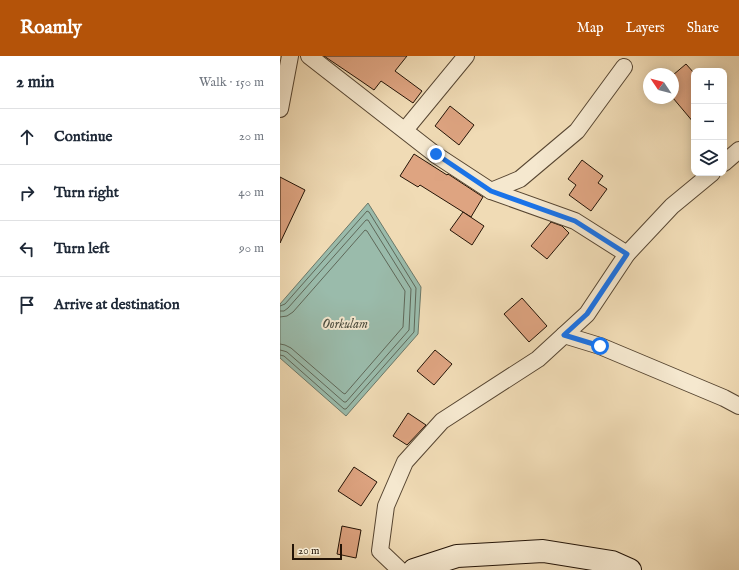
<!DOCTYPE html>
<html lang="en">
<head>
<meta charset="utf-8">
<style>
	:root { --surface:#fff; --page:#f6f6f7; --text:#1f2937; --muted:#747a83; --line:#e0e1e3; --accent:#b45309 }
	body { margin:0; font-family:"IM FELL English",serif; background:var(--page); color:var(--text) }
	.controls { position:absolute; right:12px; top:12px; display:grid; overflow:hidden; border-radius:8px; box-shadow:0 2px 10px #0003 }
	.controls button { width:36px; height:36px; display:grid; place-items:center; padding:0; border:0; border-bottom:1px solid var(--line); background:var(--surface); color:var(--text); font:20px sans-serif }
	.compass { position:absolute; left:363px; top:12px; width:36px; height:36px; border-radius:50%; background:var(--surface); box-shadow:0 2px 10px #0003; rotate:305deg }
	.scale { position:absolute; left:12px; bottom:10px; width:50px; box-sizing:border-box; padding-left:4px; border:2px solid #241407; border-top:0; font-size:11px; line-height:14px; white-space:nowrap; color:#241407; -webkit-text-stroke:3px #f5e8cf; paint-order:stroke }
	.stop { position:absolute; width:12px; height:12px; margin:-9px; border:3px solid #1a73e8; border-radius:50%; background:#fff }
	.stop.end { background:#1a73e8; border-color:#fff; box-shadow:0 1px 4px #0008 }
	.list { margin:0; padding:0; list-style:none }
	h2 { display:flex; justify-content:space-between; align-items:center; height:52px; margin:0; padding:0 16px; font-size:17px }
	h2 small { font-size:13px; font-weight:400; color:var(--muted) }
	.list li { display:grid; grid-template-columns:26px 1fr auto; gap:12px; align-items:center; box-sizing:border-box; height:56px; padding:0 16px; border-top:1px solid var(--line) }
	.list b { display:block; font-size:15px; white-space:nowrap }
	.list em { font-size:13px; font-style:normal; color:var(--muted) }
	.icon { flex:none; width:22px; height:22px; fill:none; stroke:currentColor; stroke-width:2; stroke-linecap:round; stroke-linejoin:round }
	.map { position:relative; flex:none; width:459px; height:514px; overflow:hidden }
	header { display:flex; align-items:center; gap:24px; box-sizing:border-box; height:56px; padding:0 20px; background:var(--accent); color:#fff }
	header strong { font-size:19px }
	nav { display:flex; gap:22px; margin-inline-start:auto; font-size:14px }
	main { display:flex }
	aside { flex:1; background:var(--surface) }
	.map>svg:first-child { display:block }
	.water { fill:#9abbab; stroke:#6b7869 }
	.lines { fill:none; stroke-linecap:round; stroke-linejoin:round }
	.shore { stroke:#5f6859; stroke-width:1 }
	.building { fill:#dea481; stroke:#241407 }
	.street-casing { stroke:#574632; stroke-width:18 }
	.secondary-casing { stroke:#241407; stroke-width:24 }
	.street { stroke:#f5e8cf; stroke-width:16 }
	.secondary { stroke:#f5e8cf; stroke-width:22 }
	.route { stroke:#1a73e8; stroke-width:5 }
	.labels { text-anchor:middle; stroke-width:4; stroke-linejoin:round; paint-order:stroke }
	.water-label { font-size:13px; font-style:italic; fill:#4d4e40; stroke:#f5e8cf }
</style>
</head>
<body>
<header>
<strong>Roamly</strong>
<nav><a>Map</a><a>Layers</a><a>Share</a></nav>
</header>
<main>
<aside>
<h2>2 min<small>Walk · 150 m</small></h2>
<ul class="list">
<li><svg class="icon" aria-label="ahead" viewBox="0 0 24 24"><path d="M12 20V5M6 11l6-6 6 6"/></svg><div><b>Continue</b></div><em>20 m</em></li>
<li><svg class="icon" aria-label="right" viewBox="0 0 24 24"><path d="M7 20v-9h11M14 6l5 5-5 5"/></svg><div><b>Turn right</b></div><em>40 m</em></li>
<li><svg class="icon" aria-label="left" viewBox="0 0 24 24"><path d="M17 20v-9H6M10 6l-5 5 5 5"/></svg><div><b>Turn left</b></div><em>90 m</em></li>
<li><svg class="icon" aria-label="arrive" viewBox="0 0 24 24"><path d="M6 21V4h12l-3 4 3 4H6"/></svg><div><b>Arrive at destination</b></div></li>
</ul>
</aside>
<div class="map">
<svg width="459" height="514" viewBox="0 0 459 514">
	<rect width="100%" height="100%" fill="#f0dbb5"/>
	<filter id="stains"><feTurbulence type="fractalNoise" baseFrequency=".005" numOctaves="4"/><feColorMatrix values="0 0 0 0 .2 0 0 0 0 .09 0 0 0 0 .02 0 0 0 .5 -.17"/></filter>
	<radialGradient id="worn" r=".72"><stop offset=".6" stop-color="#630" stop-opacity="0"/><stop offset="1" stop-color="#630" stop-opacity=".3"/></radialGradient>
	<path class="water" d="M 88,147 L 141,231 L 138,278 L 66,360 L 0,302 L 0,248 Z"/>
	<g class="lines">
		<g class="shore">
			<path d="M 0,250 L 5,248 L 87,155 L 89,156 L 136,232 L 134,276 L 66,353 L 64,353 L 4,300 L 0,299"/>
			<path d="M 0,255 L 4,255 L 8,252 L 86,164 L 88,164 L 131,233 L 129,274 L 66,346 L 64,346 L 7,296 L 4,295 L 0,294"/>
			<path d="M 0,261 L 7,260 L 13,256 L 85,174 L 87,175 L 125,235 L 123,271 L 65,338 L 63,337 L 11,292 L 5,289 L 0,288"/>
		</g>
	</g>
	<g class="building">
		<path d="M 44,0 L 127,0 L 115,15 L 142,35 L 133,47 L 101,25 L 94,34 L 81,25 Z"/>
		<path d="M 406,8 L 414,17 L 414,67 L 393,42 L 393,19 Z"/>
		<path d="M 170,50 L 194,69 L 179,89 L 155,70 Z"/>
		<path d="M 134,98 L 167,119 L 168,118 L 203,141 L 191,161 L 140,129 L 138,131 L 120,120 Z"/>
		<path d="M 302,104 L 323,120 L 318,127 L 327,133 L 311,155 L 289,139 L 296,129 L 288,123 Z"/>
		<path d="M 0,121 L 25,134 L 0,187 Z"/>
		<path d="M 183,156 L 204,170 L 192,189 L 170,174 Z"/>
		<path d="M 271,166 L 282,170 L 289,177 L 267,203 L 251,190 Z"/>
		<path d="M 242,242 L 267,270 L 249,286 L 224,258 Z"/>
		<path d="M 155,294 L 172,308 L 154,329 L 137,315 Z"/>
		<path d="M 128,357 L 146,369 L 127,389 L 113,380 Z"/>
		<path d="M 74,411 L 97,426 L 81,450 L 58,435 Z"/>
		<path d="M 62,470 L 81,474 L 76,502 L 57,498 Z"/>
	</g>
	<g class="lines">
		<g class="street-casing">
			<g id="street">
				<path d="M 29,0 L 156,99 L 211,135 L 295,165 L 347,198"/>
				<path d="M 0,53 L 10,0"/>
				<path d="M 125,74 L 186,0"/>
				<path d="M 444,107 L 459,94"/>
				<path d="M 211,135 L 240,123 L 297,75 L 344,11"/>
				<path d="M 284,279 L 320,290 L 444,342 L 459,350"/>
				<path d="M 120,514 L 100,495 L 106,450 L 125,406 L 162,365 L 258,303 L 307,258 L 347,198 L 392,150 L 432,117"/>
			</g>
		</g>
		<g class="secondary-casing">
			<path id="secondary" d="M 134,514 L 177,500 L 263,495 L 332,506 L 350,514"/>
		</g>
		<use href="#street" class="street"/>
		<use href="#secondary" class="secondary"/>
	</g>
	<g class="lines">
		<path class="route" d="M 156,98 L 211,135 L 295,165 L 347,198 L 307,258 L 284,279 L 320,290"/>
	</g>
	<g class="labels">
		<g class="water-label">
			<text x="65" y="272">Oorkulam</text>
		</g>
	</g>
	<rect width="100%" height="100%" filter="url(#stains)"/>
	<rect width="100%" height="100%" fill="url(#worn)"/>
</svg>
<div class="controls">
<button>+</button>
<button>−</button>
<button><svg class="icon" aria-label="layers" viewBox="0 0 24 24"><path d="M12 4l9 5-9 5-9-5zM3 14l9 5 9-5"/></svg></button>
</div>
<svg class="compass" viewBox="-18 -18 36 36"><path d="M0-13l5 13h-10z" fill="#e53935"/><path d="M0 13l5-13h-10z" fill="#747a83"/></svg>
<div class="scale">20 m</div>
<div class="stop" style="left:320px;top:290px"></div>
<div class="stop end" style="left:156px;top:98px"></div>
</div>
</main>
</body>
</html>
